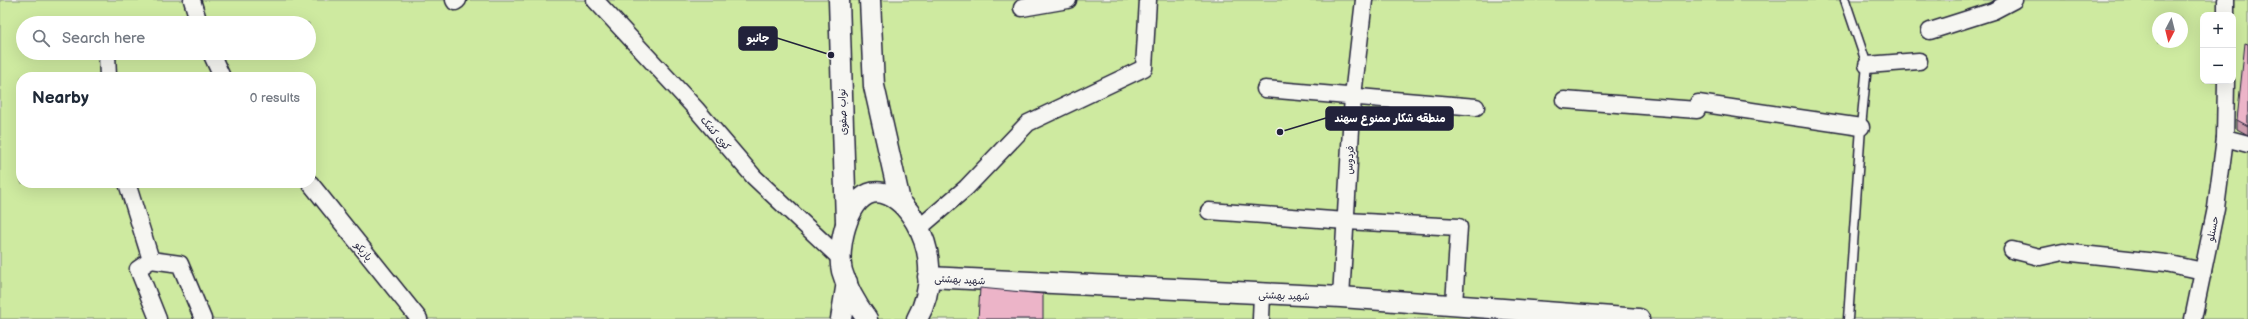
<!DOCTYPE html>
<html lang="en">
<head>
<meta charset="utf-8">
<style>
	:root { --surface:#fff; --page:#f2f2f3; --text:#1f2937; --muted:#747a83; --line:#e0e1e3 }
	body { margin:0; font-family:"Balsamiq Sans","Playpen Sans Arabic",sans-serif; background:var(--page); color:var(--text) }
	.controls { position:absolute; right:12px; top:12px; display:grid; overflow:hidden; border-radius:8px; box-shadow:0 4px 16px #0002 }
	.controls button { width:36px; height:36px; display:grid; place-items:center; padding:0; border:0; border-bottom:1px solid var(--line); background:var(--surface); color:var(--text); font:20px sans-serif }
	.compass { position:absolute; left:2152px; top:12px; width:36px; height:36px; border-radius:50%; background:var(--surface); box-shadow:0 4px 16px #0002; rotate:187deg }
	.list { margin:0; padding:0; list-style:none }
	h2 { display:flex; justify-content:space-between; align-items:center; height:52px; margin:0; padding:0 16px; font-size:17px }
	h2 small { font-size:13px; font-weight:400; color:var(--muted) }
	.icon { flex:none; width:22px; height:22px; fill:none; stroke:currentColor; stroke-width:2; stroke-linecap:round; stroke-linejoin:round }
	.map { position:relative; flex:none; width:2248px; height:319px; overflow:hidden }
	.search { position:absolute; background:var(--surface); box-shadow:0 4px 16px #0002; left:16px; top:16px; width:300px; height:44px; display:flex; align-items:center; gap:10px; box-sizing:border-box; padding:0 14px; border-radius:22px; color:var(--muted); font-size:15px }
	.panel { position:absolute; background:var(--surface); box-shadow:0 4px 16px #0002; left:16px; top:72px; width:300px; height:116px; border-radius:16px }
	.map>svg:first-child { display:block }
	.green { fill:#ceeaa0; stroke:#78866e; fill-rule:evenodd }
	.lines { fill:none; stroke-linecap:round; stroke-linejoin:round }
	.service-casing { stroke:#22223b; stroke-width:11 }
	.minor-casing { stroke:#22223b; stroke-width:19 }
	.tertiary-casing { stroke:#22223b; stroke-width:23 }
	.service { stroke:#f6f6f2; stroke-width:8 }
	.minor { stroke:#f6f6f2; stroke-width:16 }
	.tertiary { stroke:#f6f6f2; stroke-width:20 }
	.wall { fill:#cb9bac; stroke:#22223b }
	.building { fill:#ecb4c8; stroke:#22223b }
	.labels { text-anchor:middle; stroke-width:3; stroke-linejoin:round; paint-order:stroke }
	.street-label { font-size:10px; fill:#22223b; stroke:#f6f6f2 }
	.leader { fill:none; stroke:#22223b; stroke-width:1.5 }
	.callout-dot { fill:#22223b; stroke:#f6f6f2; stroke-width:1.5 }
	.callout { fill:#22223b; stroke:#22223b; stroke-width:1.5 }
	.callout-label { font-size:11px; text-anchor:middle; font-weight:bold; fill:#fff }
</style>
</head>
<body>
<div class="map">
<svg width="2248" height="319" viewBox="0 0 2248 319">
	<rect width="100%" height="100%" fill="#f6f6f2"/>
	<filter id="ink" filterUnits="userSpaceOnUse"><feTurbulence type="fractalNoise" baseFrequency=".025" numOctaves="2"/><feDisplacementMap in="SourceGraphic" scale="8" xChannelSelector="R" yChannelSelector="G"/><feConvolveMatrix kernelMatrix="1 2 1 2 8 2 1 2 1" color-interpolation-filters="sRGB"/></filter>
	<g filter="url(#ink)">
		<path class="green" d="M 0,0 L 2248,0 L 2248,319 L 0,319 ZM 2203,15 L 2233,15 L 2233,81 L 2203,81 ZM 2158,18 L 2182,18 L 2182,42 L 2158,42 ZM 23,23 L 309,23 L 309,53 L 23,53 ZM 21,77 L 311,77 L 311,183 L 21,183 Z"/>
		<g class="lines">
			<g class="service-casing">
				<path id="service" d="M 1845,0 L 1867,65 L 1861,127 L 1848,319"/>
			</g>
			<g class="minor-casing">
				<g id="minor">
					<path d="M 192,0 L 199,23"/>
					<path d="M 454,0 L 455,2 L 458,0"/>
					<path d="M 595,0 L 696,109 L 754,177 L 842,260"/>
					<path d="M 2226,0 L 2226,15"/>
					<path d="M 1022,8 L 1068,0"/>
					<path d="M 1930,31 L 1993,11 L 2014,0"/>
					<path d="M 107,53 L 108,77"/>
					<path d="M 211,53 L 222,77"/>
					<path d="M 1867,65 L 1919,61"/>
					<path d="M 1265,89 L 1476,107"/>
					<path d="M 1564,100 L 1697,110 L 1698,103 L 1861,127"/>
					<path d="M 2225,138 L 2248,144"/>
					<path d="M 127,183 L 151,260 L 180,264 L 203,319"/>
					<path d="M 310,183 L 419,319"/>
					<path d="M 1209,211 L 1346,221 L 1459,227 L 1454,304"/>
					<path d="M 918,229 L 966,188 L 1028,123 L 1144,68 L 1148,0"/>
					<path d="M 2012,250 L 2040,257 L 2063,252 L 2166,263 L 2203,271"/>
					<path d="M 151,260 L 138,269 L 158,319"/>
					<path d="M 1341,297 L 1353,96 L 1364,0"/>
					<path d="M 1261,319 L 1262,294"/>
					<path d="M 2193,319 L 2216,208 L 2225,138 L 2226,81"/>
				</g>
			</g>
			<g class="tertiary-casing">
				<g id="tertiary">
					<path d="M 839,0 L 846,222"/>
					<path d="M 870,0 L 874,86 L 900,201"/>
					<path d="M 928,277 L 1341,297 L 1639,319"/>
					<path d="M 841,319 L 847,282"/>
					<path d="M 867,319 C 856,304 847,289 842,271 C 836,248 849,185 883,193 C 910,200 928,240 929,266 C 930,284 926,303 917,319"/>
				</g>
			</g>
			<use href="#service" class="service"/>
			<use href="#minor" class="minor"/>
			<use href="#tertiary" class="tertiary"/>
		</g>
		<path class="wall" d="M 2248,44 L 2248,135 L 2237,129 L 2237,120 Z"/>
		<g class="building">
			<path d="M 2245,43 L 2248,44 L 2248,126 L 2237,120 Z"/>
			<path d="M 980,288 L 1043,294 L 1043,319 L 978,319 Z"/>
		</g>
	</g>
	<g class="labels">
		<g class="street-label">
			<text transform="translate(842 112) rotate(-92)" y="4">نواب صفوی</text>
			<text transform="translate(716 133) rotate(50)" y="4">کوی کشک</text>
			<text transform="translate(1349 160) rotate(-87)" y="4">فردوس</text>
			<text transform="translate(2212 229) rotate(-79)" y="4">حسنلو</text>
			<text transform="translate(364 251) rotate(51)" y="4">پازیکو</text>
			<text transform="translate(960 279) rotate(3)" y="4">شهید بهشتی</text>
			<text transform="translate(1284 295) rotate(2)" y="4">شهید بهشتی</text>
		</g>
	</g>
	<path class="leader" d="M831 55L777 38M1280 132L1326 118"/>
	<g class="callout-dot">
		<circle cx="831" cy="55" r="4"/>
		<circle cx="1280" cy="132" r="4"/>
	</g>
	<g class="callout">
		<rect x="739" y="27" width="38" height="23" rx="4"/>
		<rect x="1326" y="107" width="127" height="23" rx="4"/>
	</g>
	<g class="callout-label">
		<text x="758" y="42">جانبو</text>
		<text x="1390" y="122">منطقه شکار ممنوع سهند</text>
	</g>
</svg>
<div class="controls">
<button>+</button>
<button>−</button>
</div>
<svg class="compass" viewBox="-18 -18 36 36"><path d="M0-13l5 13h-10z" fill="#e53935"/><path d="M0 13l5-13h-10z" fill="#747a83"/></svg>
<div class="search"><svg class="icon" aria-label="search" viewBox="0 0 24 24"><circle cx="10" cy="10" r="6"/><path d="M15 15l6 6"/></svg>Search here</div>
<section class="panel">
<h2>Nearby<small>0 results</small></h2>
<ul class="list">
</ul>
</section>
</div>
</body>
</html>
